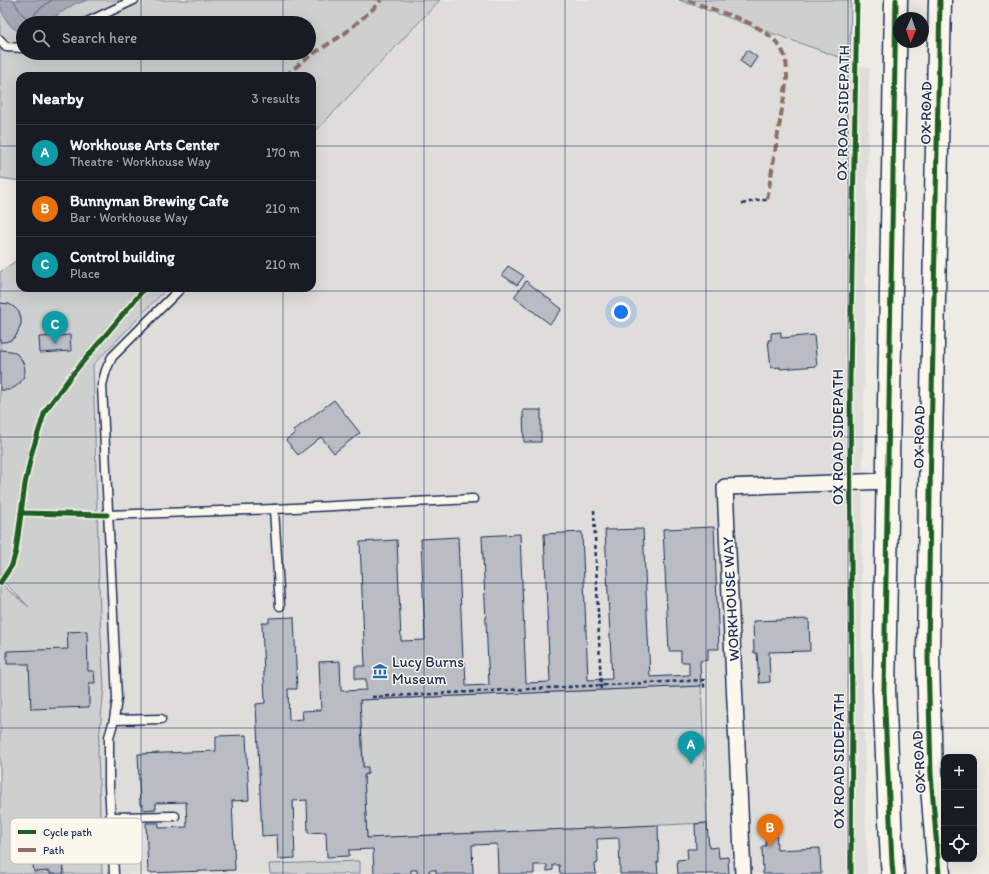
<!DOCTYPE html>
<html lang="en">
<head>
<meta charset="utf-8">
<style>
	:root { --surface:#171b24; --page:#20242c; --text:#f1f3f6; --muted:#9ea1a6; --line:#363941; --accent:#0b8043 }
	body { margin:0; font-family:Itim,sans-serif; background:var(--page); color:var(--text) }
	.controls { position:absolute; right:12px; bottom:12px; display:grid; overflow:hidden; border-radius:8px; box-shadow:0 4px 16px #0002 }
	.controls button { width:36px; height:36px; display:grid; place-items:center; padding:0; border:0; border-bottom:1px solid var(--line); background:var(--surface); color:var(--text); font:20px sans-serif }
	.compass { position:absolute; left:893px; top:12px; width:36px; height:36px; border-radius:50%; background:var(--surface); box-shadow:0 4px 16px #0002; rotate:182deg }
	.you { position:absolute; left:621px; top:312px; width:14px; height:14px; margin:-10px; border:3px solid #fff; border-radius:50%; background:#1a73e8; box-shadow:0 0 0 6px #1a73e833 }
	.badge { display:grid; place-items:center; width:26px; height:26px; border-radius:50%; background:var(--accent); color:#fff; font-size:13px; font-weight:700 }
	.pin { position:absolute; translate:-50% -33px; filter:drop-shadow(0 1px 2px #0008) }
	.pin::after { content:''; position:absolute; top:21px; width:14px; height:12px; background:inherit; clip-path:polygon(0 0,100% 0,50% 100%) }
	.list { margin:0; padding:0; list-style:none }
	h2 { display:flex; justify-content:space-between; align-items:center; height:52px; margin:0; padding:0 16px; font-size:17px }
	h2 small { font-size:13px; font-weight:400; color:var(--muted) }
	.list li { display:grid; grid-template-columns:26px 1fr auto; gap:12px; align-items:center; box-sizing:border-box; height:56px; padding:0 16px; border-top:1px solid var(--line) }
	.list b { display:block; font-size:15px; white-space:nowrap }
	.list p { margin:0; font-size:13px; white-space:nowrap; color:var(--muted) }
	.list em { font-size:13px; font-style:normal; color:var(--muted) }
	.icon { flex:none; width:22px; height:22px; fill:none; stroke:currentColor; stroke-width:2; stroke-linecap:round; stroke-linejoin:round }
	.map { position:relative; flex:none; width:989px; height:874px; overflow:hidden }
	.search { position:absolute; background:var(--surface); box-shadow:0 4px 16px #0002; left:16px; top:16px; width:300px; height:44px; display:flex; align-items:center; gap:10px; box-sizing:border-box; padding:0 14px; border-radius:22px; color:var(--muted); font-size:15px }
	.panel { position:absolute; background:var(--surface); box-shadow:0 4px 16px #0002; left:16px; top:72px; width:300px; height:220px; border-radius:12px }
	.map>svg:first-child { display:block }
	.built { fill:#deddda }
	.green { fill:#cecfcf; stroke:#747f96; fill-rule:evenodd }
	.water { fill:#a3a8b4; stroke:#6d7892 }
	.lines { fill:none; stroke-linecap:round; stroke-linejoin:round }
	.shore { stroke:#515f80; stroke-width:1 }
	.building { fill:#b9bcc3; stroke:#1b2f5e }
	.lane-casing { stroke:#1b2f5e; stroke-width:11 }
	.street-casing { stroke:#1b2f5e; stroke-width:18 }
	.highway-casing { stroke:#1b2f5e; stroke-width:25 }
	.path { stroke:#1b2f5e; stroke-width:2.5; stroke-dasharray:4 3; stroke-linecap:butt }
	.lane { stroke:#fbf7ec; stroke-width:8 }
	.street { stroke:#fbf7ec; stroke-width:15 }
	.highway { stroke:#fbf7ec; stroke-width:22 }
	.quiet { stroke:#8d6e63; stroke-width:4; stroke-dasharray:8 4; stroke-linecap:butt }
	.cycleway-casing { stroke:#fbf7ec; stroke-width:8 }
	.cycleway { stroke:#1b5e20; stroke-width:5 }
	.grid { fill:none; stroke:#1b2f5e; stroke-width:1; stroke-opacity:0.55 }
	.labels { text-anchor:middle; stroke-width:3; stroke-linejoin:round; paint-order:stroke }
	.street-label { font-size:15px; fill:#1b2f5e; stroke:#fbf7ec }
	.poi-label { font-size:15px; fill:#1b2f5e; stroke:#fbf7ec; text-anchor:start }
	.key { fill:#fbf7ec; stroke:#b8bbc1; stroke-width:1 }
	.key-label { font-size:11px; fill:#1b2f5e }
</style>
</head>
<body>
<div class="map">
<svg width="989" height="874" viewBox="0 0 989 874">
	<rect width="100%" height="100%" fill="#eeebe4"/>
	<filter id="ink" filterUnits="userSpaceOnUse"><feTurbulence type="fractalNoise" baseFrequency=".025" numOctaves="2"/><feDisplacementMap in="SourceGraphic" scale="8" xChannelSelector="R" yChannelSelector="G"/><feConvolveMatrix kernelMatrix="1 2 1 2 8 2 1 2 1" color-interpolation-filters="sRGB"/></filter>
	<g filter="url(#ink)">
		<path class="built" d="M 440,0 L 679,0 L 869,68 L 861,594 L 867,874 L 102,874 L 98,751 L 104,687 L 100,617 L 93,365 L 167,288 L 312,288 L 312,135 Z"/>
		<g class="green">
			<path d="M 0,0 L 440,0 L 312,135 L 312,76 L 20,76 L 20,181 L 0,178 ZM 23,23 L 309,23 L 309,53 L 23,53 Z"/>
			<path d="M 679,0 L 851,0 L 850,61 Z"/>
			<path d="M 20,258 L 20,288 L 167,288 L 93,365 L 100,617 L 104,687 L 98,751 L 102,874 L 0,874 L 0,580 L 6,588 L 29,607 L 0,578 L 0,272 Z"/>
			<path d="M 701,686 L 707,823 L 367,838 L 360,700 Z"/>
			<path d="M 360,861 L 360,874 L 270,874 L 269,864 Z"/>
		</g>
		<path class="water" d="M 0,0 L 87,0 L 80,3 L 76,3 L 45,23 L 23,23 L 22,32 C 9,30 0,12 0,0 Z"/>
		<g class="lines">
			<path class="shore" d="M 13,0 C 20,9 19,15 31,20 L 37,11 L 52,0"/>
		</g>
		<g class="building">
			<path d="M 747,50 L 757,57 L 750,68 L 740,61 Z"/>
			<path d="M 508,266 L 524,276 L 517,285 L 502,275 Z"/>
			<path d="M 526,281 L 562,309 L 550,324 L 514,297 Z"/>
			<path d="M 0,303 L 9,304 L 14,307 L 19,312 L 21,318 L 21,324 L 16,336 L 11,340 L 5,342 L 0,342 Z"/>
			<path d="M 781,332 L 781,338 L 814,335 L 817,366 L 780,369 L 780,367 L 771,368 L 768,340 L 771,340 L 771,333 Z"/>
			<path d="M 70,335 L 71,351 L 40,353 L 39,337 Z"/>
			<path d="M 0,350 L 11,351 L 17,354 L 21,359 L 24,365 L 25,371 L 23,378 L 20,383 L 15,387 L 9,390 L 0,390 Z"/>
			<path d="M 334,400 L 360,433 L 334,453 L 321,437 L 298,455 L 286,440 L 295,433 L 293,431 Z"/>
			<path d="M 523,410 L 541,410 L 541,442 L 524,442 Z"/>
			<path d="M 714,527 L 719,649 L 708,649 L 708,660 L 700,661 L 701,686 L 360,700 L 363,767 L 368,767 L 368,774 L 364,775 L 367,838 L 658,825 L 659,862 L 657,862 L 658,874 L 620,874 L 619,838 L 597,839 L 598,863 L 595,864 L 596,874 L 560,874 L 559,865 L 553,865 L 553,870 L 547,871 L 547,865 L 534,865 L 534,874 L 498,874 L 497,844 L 472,845 L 473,874 L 436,874 L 436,870 L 429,870 L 429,874 L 417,874 L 417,870 L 411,870 L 411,874 L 374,874 L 373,849 L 349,850 L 349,856 L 327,857 L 326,832 L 308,833 L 307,800 L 293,801 L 295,858 L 278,859 L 277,835 L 262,836 L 256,704 L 265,703 L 262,623 L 269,623 L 269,618 L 294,617 L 297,689 L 288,689 L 289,720 L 303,719 L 302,711 L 321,710 L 319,662 L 340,661 L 341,691 L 366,690 L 366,679 L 355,679 L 355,666 L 365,666 L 360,542 L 397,540 L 401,641 L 425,640 L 421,539 L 458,537 L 463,661 L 465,661 L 466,686 L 489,685 L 482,536 L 520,534 L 526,683 L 550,682 L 544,534 L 582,532 L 588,680 L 612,679 L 605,530 L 643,529 L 650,677 L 689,675 L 689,662 L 681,662 L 681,651 L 669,651 L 663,529 Z"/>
			<path d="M 809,619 L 810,651 L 769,652 L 770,682 L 759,683 L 757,653 L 754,653 L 753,621 Z"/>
			<path d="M 87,631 L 88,671 L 94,671 L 95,683 L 89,683 L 89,707 L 31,709 L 29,664 L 7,664 L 7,651 L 68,649 L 67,632 Z"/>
			<path d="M 246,735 L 249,800 L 232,801 L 235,870 L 148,873 L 146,823 L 159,823 L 159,828 L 187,827 L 186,802 L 156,803 L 156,809 L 143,810 L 143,805 L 140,805 L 138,754 L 216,751 L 216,736 Z"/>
			<path d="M 776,820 L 777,850 L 820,848 L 821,874 L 763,874 L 762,846 L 766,846 L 764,821 Z"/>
			<path d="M 707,823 L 709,848 L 718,847 L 719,858 L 728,857 L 729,874 L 678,874 L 677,860 L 688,859 L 687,849 L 696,849 L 695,824 Z"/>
			<path d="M 61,849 L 64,874 L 50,874 L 50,871 L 34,872 L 31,852 Z"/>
		</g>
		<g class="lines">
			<g class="lane-casing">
				<g id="lane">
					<path d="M 85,23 L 134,0"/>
					<path d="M 0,40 L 6,47 L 23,48"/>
					<path d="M 274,509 L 280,606"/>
					<path d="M 107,515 L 274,509 L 473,499"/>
					<path d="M 114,720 L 161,719"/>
					<path d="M 111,817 L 175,816"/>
					<path d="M 114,874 L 109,785 L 109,737 L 114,720 L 117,699 L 102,385 L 106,370 L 112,357 L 181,288"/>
				</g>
			</g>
			<g class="street-casing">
				<path id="street" d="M 743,874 L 725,487 L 888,481"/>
			</g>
			<g class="highway-casing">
				<g id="highway">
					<path d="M 893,874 L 892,863 L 884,690 L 896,0"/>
					<path d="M 939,874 L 931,774 L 928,658 L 930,493 L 940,0"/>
				</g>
			</g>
			<g class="path">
				<path d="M 742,204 L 758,200 L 767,200"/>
				<path d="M 594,510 L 601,690"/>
				<path d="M 372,697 L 704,680 L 704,688"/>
			</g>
			<use href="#lane" class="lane"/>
			<use href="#street" class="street"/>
			<use href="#highway" class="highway"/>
			<g class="quiet">
				<path d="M 688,0 C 717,13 767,21 783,52 C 787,60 787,70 787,79 L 767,200"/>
				<path d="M 285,76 L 308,57 L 344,34 L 373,9 L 381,0"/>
			</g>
			<g class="cycleway-casing">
				<g id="cycleway">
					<path d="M 21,513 L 107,515"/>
					<path d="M 0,583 L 12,565 L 16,551 L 25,484 L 32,452 L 45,411 L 71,376 L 145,288"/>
					<path d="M 851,874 L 852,716 L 850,378 L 857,0"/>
					<path d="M 893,874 L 892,863 L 884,690 L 896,0"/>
					<path d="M 939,874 L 931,774 L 928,658 L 930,493 L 940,0"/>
				</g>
			</g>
			<use href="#cycleway" class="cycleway"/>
		</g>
	</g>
	<path class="grid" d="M 141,0 L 141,23M 283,0 L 283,23M 424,0 L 424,874M 565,0 L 565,874M 706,0 L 706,874M 848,0 L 848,874M 141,53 L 141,76M 283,53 L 283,76M 0,146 L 20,146M 312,146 L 989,146M 141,288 L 141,874M 283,288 L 283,874M 0,291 L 989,291M 0,437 L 989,437M 0,583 L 989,583M 0,728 L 989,728"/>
	<defs>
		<g id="museum-bare" transform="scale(1.2)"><path d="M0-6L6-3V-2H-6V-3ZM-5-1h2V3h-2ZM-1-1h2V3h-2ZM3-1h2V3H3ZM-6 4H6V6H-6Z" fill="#1f6fb2" stroke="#fbf7ec" stroke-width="2.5" paint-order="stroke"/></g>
	</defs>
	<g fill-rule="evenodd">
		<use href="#museum-bare" x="380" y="671"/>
	</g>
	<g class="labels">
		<g class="street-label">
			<text transform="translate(843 113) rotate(-89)" y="5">OX ROAD SIDEPATH</text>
			<text transform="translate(926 113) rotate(-89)" y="5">OX ROAD</text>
			<text transform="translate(838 437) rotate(-90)" y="5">OX ROAD SIDEPATH</text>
			<text transform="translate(919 437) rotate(-89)" y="5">OX ROAD</text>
			<text transform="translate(731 599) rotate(-93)" y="5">WORKHOUSE WAY</text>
			<text transform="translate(839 761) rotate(-90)" y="5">OX ROAD SIDEPATH</text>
			<text transform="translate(919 762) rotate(-93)" y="5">OX ROAD</text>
		</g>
		<g class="poi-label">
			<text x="392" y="667">Lucy Burns<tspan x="392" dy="17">Museum</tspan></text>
		</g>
	</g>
	<rect x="10" y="818" width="132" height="46" rx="6" class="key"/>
	<rect x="18" y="830" width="18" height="4" fill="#1b5e20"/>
	<rect x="18" y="848" width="18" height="4" fill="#8d6e63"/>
	<g class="key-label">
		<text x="43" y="836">Cycle path</text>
		<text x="43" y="854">Path</text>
	</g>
</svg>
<div class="controls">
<button>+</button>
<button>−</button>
<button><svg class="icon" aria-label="locate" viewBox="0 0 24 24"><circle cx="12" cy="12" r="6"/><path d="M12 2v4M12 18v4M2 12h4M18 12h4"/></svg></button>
</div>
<svg class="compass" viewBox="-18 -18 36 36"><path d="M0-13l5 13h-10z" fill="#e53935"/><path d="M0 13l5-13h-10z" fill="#9ea1a6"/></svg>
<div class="you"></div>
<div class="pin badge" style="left:691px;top:764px;background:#0f9aa8">A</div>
<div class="pin badge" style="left:770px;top:847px;background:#e8710a">B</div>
<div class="pin badge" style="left:55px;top:344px;background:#0f9aa8">C</div>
<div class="search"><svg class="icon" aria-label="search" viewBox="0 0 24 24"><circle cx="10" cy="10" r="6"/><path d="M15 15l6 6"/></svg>Search here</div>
<section class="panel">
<h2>Nearby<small>3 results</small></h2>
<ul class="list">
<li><span class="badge" style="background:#0f9aa8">A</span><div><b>Workhouse Arts Center</b><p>Theatre · Workhouse Way</p></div><em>170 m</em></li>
<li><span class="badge" style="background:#e8710a">B</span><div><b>Bunnyman Brewing Cafe</b><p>Bar · Workhouse Way</p></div><em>210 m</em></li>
<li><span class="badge" style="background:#0f9aa8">C</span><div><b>Control building</b><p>Place</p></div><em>210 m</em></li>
</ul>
</section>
</div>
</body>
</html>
